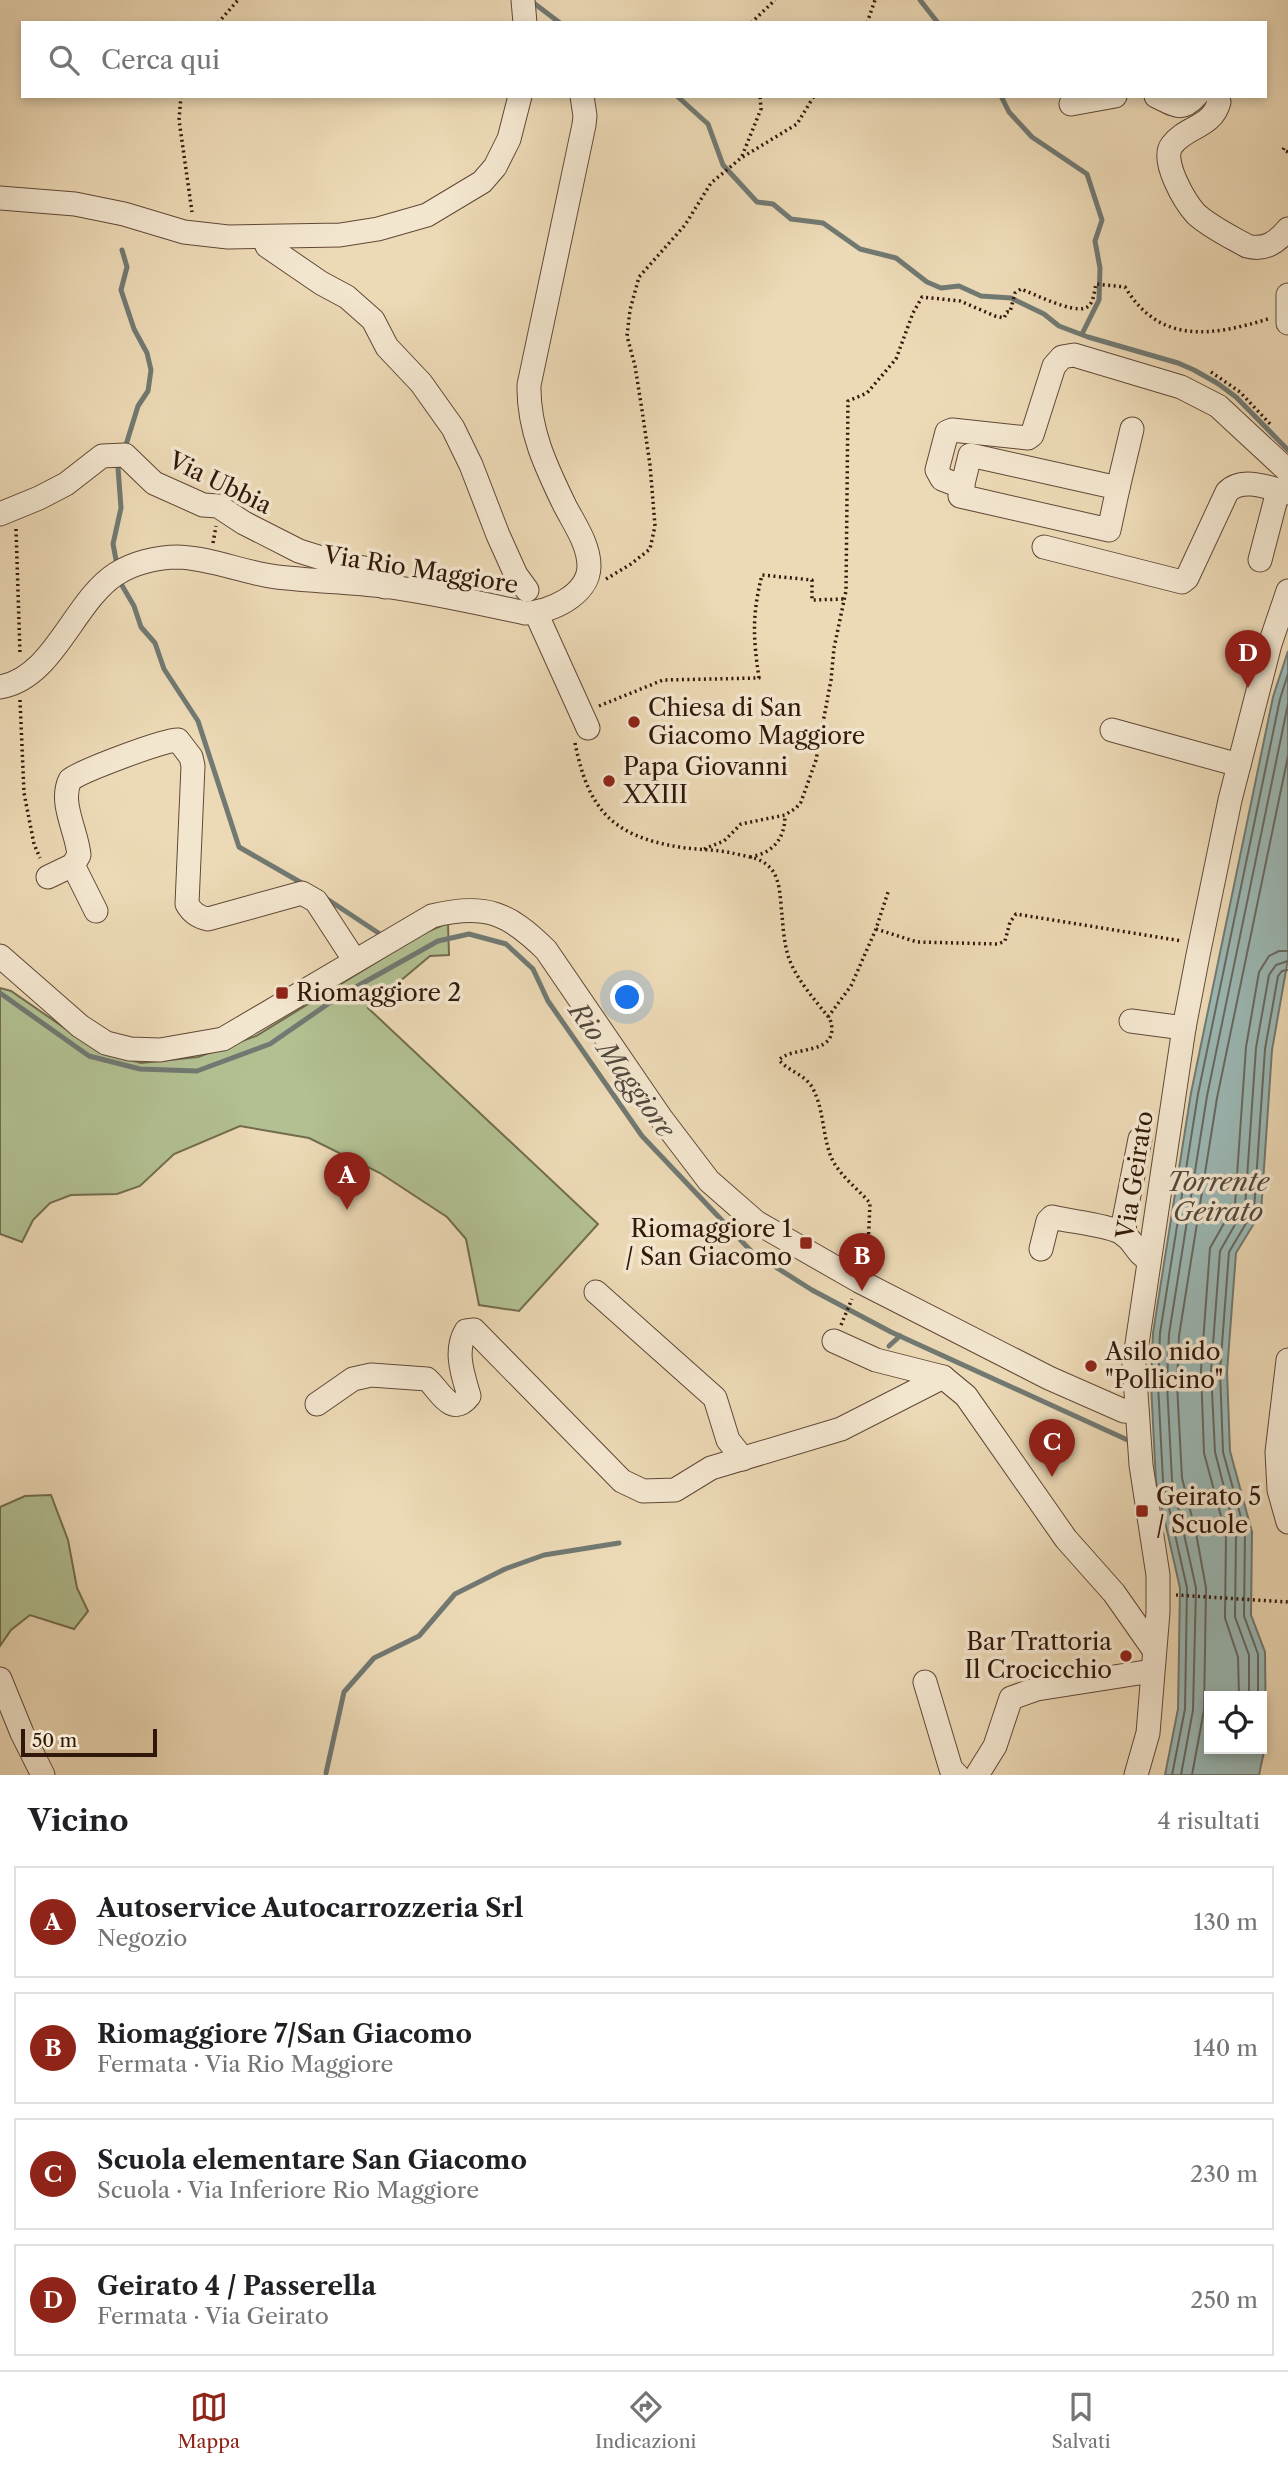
<!DOCTYPE html>
<html lang="it">
<head>
<meta charset="utf-8">
<style>
	:root { --surface:#fff; --page:#f2f2f2; --text:#202124; --muted:#757577; --line:#e0e0e0; --accent:#8f2418 }
	body { margin:0; font-family:"Libre Caslon Text",serif; background:var(--page); color:var(--text) }
	.controls { position:absolute; right:21px; bottom:21px; display:grid; overflow:hidden; border-radius:0px; box-shadow:0 4px 10px #0003 }
	.controls button { width:63px; height:63px; display:grid; place-items:center; padding:0; border:0; border-bottom:2px solid var(--line); background:var(--surface); color:var(--text); font:35px sans-serif }
	.scale { position:absolute; left:21px; bottom:18px; width:136px; box-sizing:border-box; padding-left:7px; border:4px solid #32180b; border-top:0; font-size:19px; line-height:24px; white-space:nowrap; color:#32180b; -webkit-text-stroke:5px #f3e6cf; paint-order:stroke }
	.you { position:absolute; left:628px; top:998px; width:24px; height:24px; margin:-18px; border:5px solid #fff; border-radius:50%; background:#1a73e8; box-shadow:0 0 0 10px #1a73e833 }
	.badge { display:grid; place-items:center; width:46px; height:46px; border-radius:50%; background:var(--accent); color:#fff; font-size:23px; font-weight:700 }
	.pin { position:absolute; translate:-50% -58px; filter:drop-shadow(0 2px 4px #0008) }
	.pin::after { content:''; position:absolute; top:37px; width:24px; height:21px; background:inherit; clip-path:polygon(0 0,100% 0,50% 100%) }
	.list { margin:0; padding:0; list-style:none }
	h2 { display:flex; justify-content:space-between; align-items:center; height:91px; margin:0; padding:0 28px; font-size:30px }
	h2 small { font-size:23px; font-weight:400; color:var(--muted) }
	.list li { display:grid; grid-template-columns:46px 1fr auto; gap:21px; align-items:center; box-sizing:border-box; height:112px; margin:0 14px 14px; padding:0 14px; border:2px solid var(--line); border-radius:0px }
	.list b { display:block; font-size:26px; white-space:nowrap }
	.list p { margin:0; font-size:23px; white-space:nowrap; color:var(--muted) }
	.list em { font-size:23px; font-style:normal; color:var(--muted) }
	.icon { flex:none; width:38px; height:38px; fill:none; stroke:currentColor; stroke-width:2; stroke-linecap:round; stroke-linejoin:round }
	.map { position:relative; flex:none; width:1288px; height:1775px; overflow:hidden }
	.search { position:absolute; background:var(--surface); box-shadow:0 4px 10px #0003; left:21px; right:21px; top:21px; height:77px; display:flex; align-items:center; gap:18px; box-sizing:border-box; padding:0 24px; border-radius:0px; color:var(--muted); font-size:26px }
	.sheet { height:595px; background:var(--surface) }
	nav { display:flex; justify-content:space-around; align-items:center; box-sizing:border-box; height:98px; border-top:2px solid var(--line); background:var(--surface); font-size:19px; color:var(--muted) }
	nav a { display:grid; justify-items:center; gap:4px }
	nav .on { color:var(--accent) }
	.map>svg:first-child { display:block }
	.green { fill:#b2c092; stroke:#726c4e; stroke-width:2 }
	.water { fill:#9bb9b6; stroke:#717972; stroke-width:2; fill-rule:evenodd }
	.lines { fill:none; stroke-linecap:round; stroke-linejoin:round }
	.shore { stroke:#666860; stroke-width:2 }
	.stream { stroke:#717972; stroke-width:5 }
	.minor-casing { stroke:#604836; stroke-width:25 }
	.path { stroke:#32180b; stroke-width:3.5; stroke-dasharray:2 3.5; stroke-linecap:butt }
	.minor { stroke:#f3e6cf; stroke-width:23 }
	.poi-dot { fill:#8f2418; stroke:#f3e6cf; stroke-width:2.5 }
	.labels { text-anchor:middle; stroke-width:7; stroke-linejoin:round; paint-order:stroke }
	.street-label { font-size:24px; fill:#32180b; stroke:#f3e6cf }
	.poi-label { font-size:24px; fill:#32180b; stroke:#f3e6cf; text-anchor:start }
	.water-label { font-size:26px; font-style:italic; fill:#52483e; stroke:#f3e6cf }
</style>
</head>
<body>
<div class="map">
<svg width="1288" height="1775" viewBox="0 0 1288 1775">
	<rect width="100%" height="100%" fill="#ecd9b5"/>
	<filter id="stains"><feTurbulence type="fractalNoise" baseFrequency=".00286" numOctaves="4"/><feColorMatrix values="0 0 0 0 .2 0 0 0 0 .09 0 0 0 0 .02 0 0 0 .5 -.17"/></filter>
	<radialGradient id="worn" r=".72"><stop offset=".6" stop-color="#630" stop-opacity="0"/><stop offset="1" stop-color="#630" stop-opacity=".3"/></radialGradient>
	<g class="green">
		<path d="M 448,923 L 449,955 L 430,956 L 368,1008 L 598,1224 L 519,1311 L 479,1305 L 466,1239 L 447,1217 L 380,1173 L 309,1138 L 240,1126 L 174,1154 L 140,1186 L 117,1194 L 71,1195 L 50,1203 L 33,1220 L 22,1242 L 0,1234 L 0,988 L 11,991 L 98,1051 L 141,1063 L 198,1057 L 256,1036 L 424,933 Z"/>
		<path d="M 51,1495 L 68,1540 L 77,1588 L 88,1611 L 74,1629 L 30,1615 L 11,1630 L 0,1646 L 0,1507 L 25,1496 Z"/>
	</g>
	<path class="water" d="M 1288,651 L 1288,959 L 1272,1050 L 1261,1212 L 1236,1253 L 1227,1372 L 1230,1451 L 1252,1532 L 1251,1615 L 1265,1652 L 1266,1742 L 1259,1775 L 1165,1775 L 1178,1709 L 1180,1588 L 1156,1482 L 1151,1384 L 1153,1333 L 1191,1093 L 1273,697 ZM 1209,1696 L 1262,1696 L 1262,1749 L 1209,1749 Z"/>
	<g class="lines">
		<g class="shore">
			<path d="M 1239,1696 L 1238,1657 L 1225,1618 L 1226,1535 L 1204,1453 L 1201,1370 L 1210,1248 L 1235,1204 L 1246,1047 L 1259,972 L 1269,956 L 1279,951 L 1288,951"/>
			<path d="M 1249,1696 L 1249,1655 L 1235,1617 L 1236,1534 L 1215,1452 L 1211,1371 L 1220,1251 L 1245,1207 L 1256,1048 L 1269,975 L 1276,965 L 1288,961"/>
			<path d="M 1258,1696 L 1258,1654 L 1244,1616 L 1245,1532 L 1223,1452 L 1220,1371 L 1229,1252 L 1254,1210 L 1265,1049 L 1278,976 L 1282,971 L 1288,970"/>
			<path d="M 1172,1775 L 1185,1709 L 1187,1588 L 1163,1481 L 1158,1384 L 1160,1333 L 1198,1094 L 1280,699 L 1288,674"/>
			<path d="M 1181,1775 L 1193,1710 L 1196,1588 L 1172,1480 L 1167,1384 L 1169,1334 L 1207,1096 L 1288,704"/>
			<path d="M 1192,1775 L 1204,1710 L 1206,1588 L 1196,1533 L 1182,1478 L 1177,1384 L 1179,1336 L 1217,1098 L 1288,756"/>
		</g>
		<g class="stream">
			<path d="M 920,0 L 938,23"/>
			<path d="M 535,4 L 560,23"/>
			<path d="M 677,96 L 708,124 L 723,165 L 757,202 L 773,204 L 791,219 L 823,223 L 860,249 L 896,258 L 927,282 L 941,288 L 959,286 L 981,296 L 1011,298 L 1044,314 L 1059,326 L 1088,337 L 1178,363 L 1194,370 L 1217,383 L 1236,397 L 1288,450"/>
			<path d="M 1001,96 L 1009,112 L 1032,137 L 1087,174 L 1102,220 L 1095,241 L 1100,268 L 1099,300 L 1082,334"/>
			<path d="M 122,250 L 127,267 L 121,290 L 134,329 L 147,353 L 151,370 L 148,391 L 138,406 L 125,448"/>
			<path d="M 117,565 L 113,544 L 121,508 L 118,468 L 121,461"/>
			<path d="M 120,582 L 134,606 L 141,627 L 155,643 L 164,669 L 198,721 L 239,847 L 307,886"/>
			<path d="M 324,897 L 383,936"/>
			<path d="M 0,993 L 89,1056 L 140,1069 L 197,1071 L 270,1044 L 338,997 L 438,941 L 469,934 L 506,944 L 533,969 L 548,1001 L 642,1136 L 752,1252 L 812,1290 L 891,1332 L 1132,1442"/>
			<path d="M 889,1346 L 900,1336"/>
			<path d="M 326,1773 L 344,1692 L 374,1658 L 419,1636 L 455,1594 L 505,1569 L 544,1555 L 619,1543"/>
		</g>
		<g class="minor-casing">
			<g id="minor">
				<path d="M 523,0 L 525,23"/>
				<path d="M 1156,96 C 1174,104 1181,113 1196,96"/>
				<path d="M 1217,96 L 1219,102 C 1212,128 1186,126 1172,145 C 1160,160 1185,202 1196,214 C 1210,227 1231,237 1247,246 C 1265,251 1277,242 1288,229"/>
				<path d="M 1071,104 L 1115,96"/>
				<path d="M 0,198 L 75,204 L 124,214 L 184,232 L 228,237 L 340,235 L 378,229 L 427,215 L 482,182 L 495,167 L 509,139 L 520,96"/>
				<path d="M 264,237 L 267,246 L 321,283 L 347,297 L 373,320 L 387,347 L 421,383 L 453,428 L 471,465 L 498,535 L 516,575 L 527,590"/>
				<path d="M 1288,295 L 1288,323"/>
				<path d="M 970,455 L 1118,488 L 1109,530 L 960,496 Z"/>
				<path d="M 963,487 L 942,479 L 937,470 L 947,432 L 952,430 L 1028,438 L 1032,435 L 1054,366 L 1062,357 L 1074,355 L 1181,387 L 1218,406 L 1288,471"/>
				<path d="M 1118,488 L 1132,429"/>
				<path d="M 0,514 L 39,498 L 66,484 L 102,456 L 125,455 L 154,483 L 203,505 L 218,506 L 244,523 L 299,551 L 347,566 L 364,568 L 378,575 L 385,587"/>
				<path d="M 1044,547 L 1182,582 L 1187,578 L 1227,492 C 1242,476 1270,488 1288,493"/>
				<path d="M 1260,560 L 1278,491"/>
				<path d="M 536,613 L 588,728"/>
				<path d="M 0,687 C 54,678 73,602 116,574 C 133,563 157,557 178,557 C 211,558 244,573 277,577 C 312,581 348,582 384,586 C 431,592 479,603 525,613 C 549,613 589,595 589,566 C 589,545 575,525 565,506 C 546,467 528,429 529,385 L 584,125 L 585,116 L 582,96"/>
				<path d="M 1112,730 L 1239,765"/>
				<path d="M 73,865 L 96,911"/>
				<path d="M 48,877 L 73,865 L 79,855 C 77,831 59,803 70,780 C 81,771 166,739 178,740 L 191,757 L 193,766 L 187,904 C 192,913 198,917 208,919 L 302,893 L 316,901 L 355,961"/>
				<path d="M 0,956 L 80,1026 L 106,1043 L 130,1049 L 160,1050 L 223,1039 L 432,916 C 484,903 508,912 546,950 L 661,1118 L 709,1181 L 756,1222 L 859,1281 L 1049,1378 L 1124,1411 L 1137,1412"/>
				<path d="M 1131,1021 L 1184,1028"/>
				<path d="M 1125,1236 L 1124,1220 L 1140,1139"/>
				<path d="M 1041,1249 L 1048,1221 L 1052,1217 C 1072,1222 1102,1224 1120,1232 C 1133,1238 1136,1254 1149,1260"/>
				<path d="M 596,1292 L 715,1398 L 728,1440 L 743,1459"/>
				<path d="M 834,1341 L 876,1360 L 943,1377 L 966,1396 L 1066,1539 L 1114,1593 L 1154,1650"/>
				<path d="M 1288,1360 L 1277,1452 L 1279,1490 L 1288,1522"/>
				<path d="M 317,1404 L 353,1379 L 371,1375 L 427,1379 C 439,1389 451,1419 469,1396 C 463,1375 454,1351 466,1331 L 474,1330 L 622,1481 L 643,1491 L 675,1490 L 711,1468 L 841,1429 L 943,1377"/>
				<path d="M 0,1679 L 22,1733 L 43,1775"/>
				<path d="M 925,1682 L 951,1769 L 957,1775"/>
				<path d="M 977,1775 L 995,1746 L 1011,1698 L 1037,1689 L 1152,1671"/>
				<path d="M 1136,1775 L 1148,1733 L 1158,1612 L 1158,1575 L 1141,1465 L 1134,1364 L 1184,1028 L 1198,955 L 1230,800 L 1270,644 L 1288,591"/>
			</g>
		</g>
		<g class="path">
			<path d="M 218,23 L 238,0"/>
			<path d="M 751,23 L 775,0"/>
			<path d="M 867,23 L 875,0"/>
			<path d="M 181,96 L 179,120 L 192,212"/>
			<path d="M 1284,148 L 1283,150 L 1288,152"/>
			<path d="M 742,156 L 761,109 L 760,96"/>
			<path d="M 1211,372 L 1240,392 L 1272,426"/>
			<path d="M 16,529 L 20,654"/>
			<path d="M 213,543 L 216,526"/>
			<path d="M 606,579 L 631,564 L 650,549 L 655,526 L 650,465 L 642,410 L 635,366 L 627,336 L 630,310 L 639,277 L 685,225 L 711,183 L 741,158 L 797,124 L 814,96"/>
			<path d="M 20,700 L 24,793 L 34,844 L 40,858"/>
			<path d="M 599,706 L 663,680 L 759,678 C 753,637 752,615 762,575 L 812,580 L 812,600 L 845,599"/>
			<path d="M 575,743 C 588,808 611,836 679,847 C 696,850 714,849 732,853 C 743,856 759,857 767,865 C 781,875 780,899 782,915 C 783,927 784,940 787,952 C 793,976 815,1000 830,1019 C 842,1057 792,1045 779,1060 C 788,1071 804,1074 812,1087 C 824,1108 822,1134 831,1157 C 839,1175 857,1188 870,1203 L 868,1248 L 866,1263"/>
			<path d="M 704,849 L 724,841 L 741,824 L 785,815 L 796,808 L 801,802 L 816,760 L 831,680 L 834,648 L 846,591 L 848,401 L 867,393 L 896,359 L 913,313 L 922,297 L 960,301 L 995,316 L 1004,318 L 1007,312 L 1010,312 L 1015,293 L 1021,289 C 1034,294 1072,313 1085,308 C 1094,305 1094,292 1096,284 L 1125,287 C 1160,345 1212,336 1268,319"/>
			<path d="M 750,857 C 773,853 785,839 785,815"/>
			<path d="M 876,929 L 917,942 L 998,944 L 1005,941 L 1010,922 L 1016,914 L 1182,941"/>
			<path d="M 828,1017 L 851,986 L 876,929 L 889,889"/>
			<path d="M 841,1325 L 852,1299"/>
			<path d="M 1176,1595 L 1288,1602"/>
		</g>
		<use href="#minor" class="minor"/>
	</g>
	<g class="poi-dot">
		<circle cx="634" cy="722" r="7"/>
		<circle cx="609" cy="781" r="7"/>
		<rect x="275" y="986" width="14" height="14" rx="3.5"/>
		<rect x="799" y="1236" width="14" height="14" rx="3.5"/>
		<circle cx="1091" cy="1366" r="7"/>
		<rect x="1135" y="1504" width="14" height="14" rx="3.5"/>
		<circle cx="1126" cy="1656" r="7"/>
	</g>
	<g class="labels">
		<g class="street-label">
			<text transform="translate(220 483) rotate(26)" y="8">Via Ubbia</text>
			<text transform="translate(421 570) rotate(9)" y="8">Via Rio Maggiore</text>
			<text transform="translate(1135 1175) rotate(-81)" y="8">Via Geirato</text>
		</g>
		<g class="poi-label">
			<text x="648" y="716">Chiesa di San<tspan x="648" dy="28">Giacomo Maggiore</tspan></text>
			<text x="623" y="775">Papa Giovanni<tspan x="623" dy="28">XXIII</tspan></text>
			<text x="296" y="1001">Riomaggiore 2</text>
			<text x="792" y="1237" text-anchor="end">Riomaggiore 1<tspan x="792" dy="28">/ San Giacomo</tspan></text>
			<text x="1105" y="1360">Asilo nido<tspan x="1105" dy="28">"Pollicino"</tspan></text>
			<text x="1156" y="1505">Geirato 5<tspan x="1156" dy="28">/ Scuole</tspan></text>
			<text x="1112" y="1650" text-anchor="end">Bar Trattoria<tspan x="1112" dy="28">Il Crocicchio</tspan></text>
		</g>
		<g class="water-label">
			<text transform="translate(622 1070) rotate(54)" y="9">Rio Maggiore</text>
			<text x="1218" y="1191">Torrente<tspan x="1218" dy="30">Geirato</tspan></text>
		</g>
	</g>
	<rect width="100%" height="100%" filter="url(#stains)"/>
	<rect width="100%" height="100%" fill="url(#worn)"/>
</svg>
<div class="controls">
<button><svg class="icon" aria-label="locate" viewBox="0 0 24 24"><circle cx="12" cy="12" r="6"/><path d="M12 2v4M12 18v4M2 12h4M18 12h4"/></svg></button>
</div>
<div class="scale">50 m</div>
<div class="you"></div>
<div class="pin badge" style="left:347px;top:1210px">A</div>
<div class="pin badge" style="left:862px;top:1291px">B</div>
<div class="pin badge" style="left:1052px;top:1477px">C</div>
<div class="pin badge" style="left:1248px;top:688px">D</div>
<div class="search"><svg class="icon" aria-label="search" viewBox="0 0 24 24"><circle cx="10" cy="10" r="6"/><path d="M15 15l6 6"/></svg>Cerca qui</div>
</div>
<section class="sheet">
<h2>Vicino<small>4 risultati</small></h2>
<ul class="list">
<li><span class="badge">A</span><div><b>Autoservice Autocarrozzeria Srl</b><p>Negozio</p></div><em>130 m</em></li>
<li><span class="badge">B</span><div><b>Riomaggiore 7/San Giacomo</b><p>Fermata · Via Rio Maggiore</p></div><em>140 m</em></li>
<li><span class="badge">C</span><div><b>Scuola elementare San Giacomo</b><p>Scuola · Via Inferiore Rio Maggiore</p></div><em>230 m</em></li>
<li><span class="badge">D</span><div><b>Geirato 4 / Passerella</b><p>Fermata · Via Geirato</p></div><em>250 m</em></li>
</ul>
</section>
<nav>
<a class="on"><svg class="icon" aria-label="map" viewBox="0 0 24 24"><path d="M3 6l6-2 6 2 6-2v14l-6 2-6-2-6 2zM9 4v14M15 6v14"/></svg>Mappa</a>
<a><svg class="icon" aria-label="directions" viewBox="0 0 24 24"><path d="M12 3l9 9-9 9-9-9zM9 14v-3h6M13 9l2 2-2 2"/></svg>Indicazioni</a>
<a><svg class="icon" aria-label="saved" viewBox="0 0 24 24"><path d="M7 4h10v16l-5-4-5 4z"/></svg>Salvati</a>
</nav>
</body>
</html>
